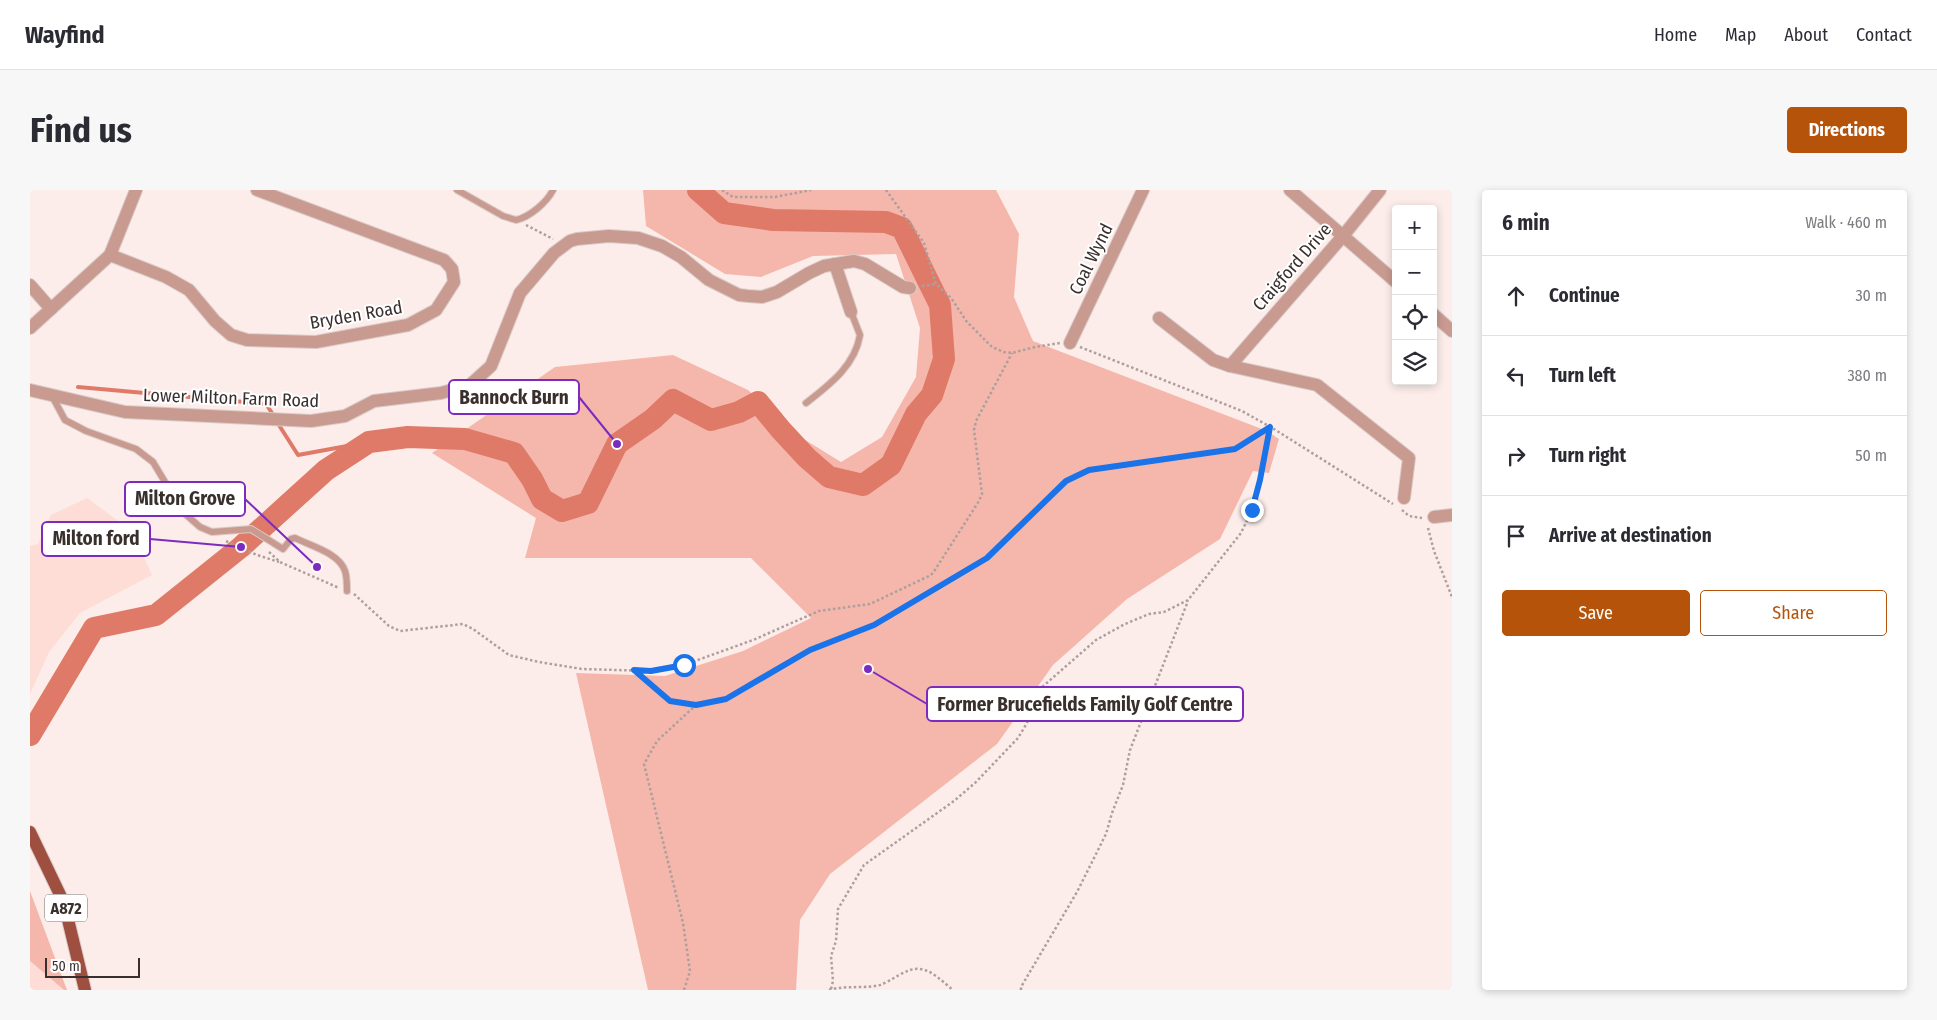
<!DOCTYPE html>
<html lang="en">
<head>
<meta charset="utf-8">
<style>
	:root { --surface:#fff; --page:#f7f7f7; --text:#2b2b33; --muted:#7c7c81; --line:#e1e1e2; --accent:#b45309 }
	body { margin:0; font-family:"Fira Sans Condensed",sans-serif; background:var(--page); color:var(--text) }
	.controls { position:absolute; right:15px; top:15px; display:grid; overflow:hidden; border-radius:5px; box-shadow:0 2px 8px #0003 }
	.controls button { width:45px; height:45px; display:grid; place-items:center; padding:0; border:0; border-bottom:1px solid var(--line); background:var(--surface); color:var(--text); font:25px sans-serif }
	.scale { position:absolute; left:15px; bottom:12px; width:95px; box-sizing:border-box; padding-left:5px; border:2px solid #39302e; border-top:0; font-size:14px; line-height:18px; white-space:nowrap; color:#39302e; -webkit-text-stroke:4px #fff; paint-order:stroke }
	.stop { position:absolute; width:15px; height:15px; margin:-11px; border:4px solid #1a73e8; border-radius:50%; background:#fff }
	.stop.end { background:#1a73e8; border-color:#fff; box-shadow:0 1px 5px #0008 }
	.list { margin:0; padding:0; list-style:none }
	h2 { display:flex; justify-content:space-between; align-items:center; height:65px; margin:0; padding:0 20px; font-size:21px }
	h2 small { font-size:16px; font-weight:400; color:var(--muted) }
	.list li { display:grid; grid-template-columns:32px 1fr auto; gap:15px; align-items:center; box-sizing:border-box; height:80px; padding:0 20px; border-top:1px solid var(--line) }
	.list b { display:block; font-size:19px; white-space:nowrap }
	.list em { font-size:16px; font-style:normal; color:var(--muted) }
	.actions { display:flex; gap:10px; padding:15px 20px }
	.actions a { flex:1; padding:11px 0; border:1px solid var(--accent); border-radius:5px; text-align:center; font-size:18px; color:var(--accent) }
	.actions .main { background:var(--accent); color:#fff }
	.icon { flex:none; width:28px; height:28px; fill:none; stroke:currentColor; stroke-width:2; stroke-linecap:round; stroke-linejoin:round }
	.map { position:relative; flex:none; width:1422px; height:800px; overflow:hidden; border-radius:5px }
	header { display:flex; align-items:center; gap:30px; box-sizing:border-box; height:70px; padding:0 25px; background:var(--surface); border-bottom:1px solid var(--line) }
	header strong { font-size:24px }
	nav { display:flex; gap:28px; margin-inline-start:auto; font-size:18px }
	.intro { display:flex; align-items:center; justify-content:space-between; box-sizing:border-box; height:120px; padding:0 30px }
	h1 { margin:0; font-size:35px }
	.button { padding:12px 22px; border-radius:5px; background:var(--accent); color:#fff; font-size:18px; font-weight:700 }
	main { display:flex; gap:30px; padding:0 30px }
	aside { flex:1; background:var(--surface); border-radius:5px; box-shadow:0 2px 8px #0003 }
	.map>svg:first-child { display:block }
	.built { fill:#feddd7 }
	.green { fill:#f5b7ab }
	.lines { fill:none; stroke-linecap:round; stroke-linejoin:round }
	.stream { stroke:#e07a68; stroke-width:4 }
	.river { stroke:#e07a68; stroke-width:22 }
	.service-casing { stroke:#d9cbc8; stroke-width:8 }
	.minor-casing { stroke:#d9cbc8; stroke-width:14 }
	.primary-casing { stroke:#d9cbc8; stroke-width:14 }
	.path { stroke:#ac9f9d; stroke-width:2.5; stroke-dasharray:2.5 2.5; stroke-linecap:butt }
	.service { stroke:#c99a90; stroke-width:6 }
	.minor { stroke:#c99a90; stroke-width:12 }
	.primary { stroke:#9f4f40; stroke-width:12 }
	.route { stroke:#1a73e8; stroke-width:6 }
	.labels { text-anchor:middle; stroke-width:4; stroke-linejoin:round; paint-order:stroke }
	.shield { fill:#fff; stroke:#746e6d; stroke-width:1 }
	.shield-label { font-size:16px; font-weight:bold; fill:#39302e }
	.street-label { font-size:18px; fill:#39302e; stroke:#fff }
	.leader { fill:none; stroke:#7b2cbf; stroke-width:2 }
	.callout-dot { fill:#7b2cbf; stroke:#fff; stroke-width:2 }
	.callout { fill:#fff; stroke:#7b2cbf; stroke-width:2 }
	.callout-label { font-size:19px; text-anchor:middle; font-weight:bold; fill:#39302e }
</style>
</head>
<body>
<header>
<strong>Wayfind</strong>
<nav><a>Home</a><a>Map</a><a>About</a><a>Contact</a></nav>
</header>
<div class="intro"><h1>Find us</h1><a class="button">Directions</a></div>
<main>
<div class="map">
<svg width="1422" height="800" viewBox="0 0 1422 800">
	<rect width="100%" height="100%" fill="#fcedea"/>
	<g class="built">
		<path d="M 57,308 L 102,341 L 122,385 L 50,423 L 19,462 L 0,504 L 0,356 L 8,354 L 21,325 Z"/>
		<path d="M 0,771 L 34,800 L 0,800 Z"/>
	</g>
	<g class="green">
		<path d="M 613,0 L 966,0 L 989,44 L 984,107 L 1003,151 L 1237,241 L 1249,249 L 1239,283 L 1223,281 L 1190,349 L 1097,409 L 1023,475 L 967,554 L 800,684 L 770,730 L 766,800 L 618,800 L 546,483 L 635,486 L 713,461 L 781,428 L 721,368 L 495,368 L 506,328 L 402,263 L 525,177 L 643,165 L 718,200 L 759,240 L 811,272 L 852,247 L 886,187 L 890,138 L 866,64 L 783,66 L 731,87 L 695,84 L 616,36 Z"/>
		<path d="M 0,701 L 37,800 L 34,800 L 0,771 Z"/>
	</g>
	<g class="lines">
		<g class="stream">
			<path d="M 48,197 L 236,214 L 244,226"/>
			<path d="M 247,232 L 268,265 L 339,252"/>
		</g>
		<path class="river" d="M 0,545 L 64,438 L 126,425 L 211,357 L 296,280 L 339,252 L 378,247 L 435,249 L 484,263 L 502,289 L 512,309 L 532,321 L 558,313 L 587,254 L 623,229 L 643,210 L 681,230 L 709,222 L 728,212 L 751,240 L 777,268 L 799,287 L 833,295 L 861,275 L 886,224 L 902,205 L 914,169 L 910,115 L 872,38 L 856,32 L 743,30 L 694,23 L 668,0"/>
		<g class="service-casing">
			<g id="service">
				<path d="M 427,0 L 473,26 L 486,30 C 500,27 517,12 523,0"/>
				<path d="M 22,206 L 35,230 L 56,241 L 106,259 L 123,272 L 153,322 L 170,337 L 182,342 L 221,339 L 253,359 L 261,349 L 265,348 C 281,356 309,363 315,381 C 317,387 317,395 317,401"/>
				<path d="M 776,213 C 799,195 825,176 830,145 L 821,122"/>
			</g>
		</g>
		<g class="minor-casing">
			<g id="minor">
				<path d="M 1260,0 L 1366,92"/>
				<path d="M 80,65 L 136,87 L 159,100 L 185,131 L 201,145 L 217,150 L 286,152 L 378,135 L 406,120 L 424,92 L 422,79 L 414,70 L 227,0"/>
				<path d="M 805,74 L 821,122"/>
				<path d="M 0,95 L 21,119"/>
				<path d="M 1403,124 L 1422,141"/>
				<path d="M 1129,128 L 1183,170 L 1200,176 L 1287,195 L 1379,268 L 1374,308"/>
				<path d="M 0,138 L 80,65 L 106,0"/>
				<path d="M 1040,153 L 1113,0"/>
				<path d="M 1200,176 L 1313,46 L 1350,0"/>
				<path d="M 0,200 L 95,222 L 281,231 L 315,226 L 344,211 L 411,203 L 440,195 L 461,176 L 490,103 L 524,63 L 540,51 L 547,49 L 579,46 L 608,48 L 632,56 L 651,67 L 679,90 L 709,105 L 718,106 L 732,107 L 747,102 L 779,83 L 794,76 L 824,71 L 835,74 L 873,97 L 880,98"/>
				<path d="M 1404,327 L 1422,325"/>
			</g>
		</g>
		<g class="primary-casing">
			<path id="primary" d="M 0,642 L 34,713 L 55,800"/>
		</g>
		<g class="path">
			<path d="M 692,0 L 703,7 L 745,7 L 781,0"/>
			<path d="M 856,0 L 894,53 L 906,94 L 921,108 L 937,132 L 962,157 L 974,162 L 982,163 L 1005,157 L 1030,153"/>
			<path d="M 496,35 L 523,49"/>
			<path d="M 892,96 L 906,94"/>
			<path d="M 1050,157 L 1212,221 L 1244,239 L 1363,314"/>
			<path d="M 1372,320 L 1379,326 L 1392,328"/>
			<path d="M 1398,338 L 1404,361 L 1422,407"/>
			<path d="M 196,351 L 227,365 L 249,372"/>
			<path d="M 239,362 L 250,372 L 309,398"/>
			<path d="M 324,404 L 359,436 L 370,441 L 433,434 L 443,439 L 479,465 L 509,472 L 552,479 L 621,481 L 637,479 L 654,475 L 723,450 L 789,421 L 840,414 L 899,386 L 903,383 L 949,311 L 952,304 L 944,240 L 946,231 L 982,163"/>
			<path d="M 604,481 L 640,511 L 666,515 L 695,509 L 780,460 L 844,435 L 957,368 L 1036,291 L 1059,280 L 1205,259 L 1240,237"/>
			<path d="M 801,799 L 803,791 L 801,766 L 806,751 L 808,719 L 834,675 L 924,611 L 946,592 L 988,548 L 997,533 L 1003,510 L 1011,498 L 1066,450 L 1095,434 L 1119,424 L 1134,422 L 1158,410 L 1211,343 L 1222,320 L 1230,290 L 1240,237"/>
			<path d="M 654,800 L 660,781 L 653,733 L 614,574 L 627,551 L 666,515"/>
			<path d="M 799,800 C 816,795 833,799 850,795 C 862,791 877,777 890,779 C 902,780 914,793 923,800"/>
			<path d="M 991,800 L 991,797 L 1047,702 L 1076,644 L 1082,623 L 1093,595 L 1100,560 L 1158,411"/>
		</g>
		<use href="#service" class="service"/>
		<use href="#minor" class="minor"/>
		<use href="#primary" class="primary"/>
	</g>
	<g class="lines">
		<path class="route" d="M 654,475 L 621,481 L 604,480 L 640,511 L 666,515 L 696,509 L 780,460 L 844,435 L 957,368 L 1036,291 L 1059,280 L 1205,259 L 1240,237 L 1230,290 L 1222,320"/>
	</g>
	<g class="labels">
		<rect class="shield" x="15" y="704.5" width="42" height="27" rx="4"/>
		<g class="shield-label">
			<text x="36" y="724">A872</text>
		</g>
		<g class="street-label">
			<text transform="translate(1061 69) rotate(-64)" y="6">Coal Wynd</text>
			<text transform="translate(1262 77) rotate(-49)" y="6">Craigford Drive</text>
			<text transform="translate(326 125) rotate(-10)" y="6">Bryden Road</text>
			<text transform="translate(201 208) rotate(2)" y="6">Lower Milton Farm Road</text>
		</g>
	</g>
	<path class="leader" d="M587 254L549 207M287 377L215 309M211 357L120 349M838 479L897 514"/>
	<g class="callout-dot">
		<circle cx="587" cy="254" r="5"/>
		<circle cx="287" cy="377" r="5"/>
		<circle cx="211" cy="357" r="5"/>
		<circle cx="838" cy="479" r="5"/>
	</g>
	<g class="callout">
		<rect x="419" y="190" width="130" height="34" rx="5"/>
		<rect x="95" y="292" width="120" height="34" rx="5"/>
		<rect x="12" y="332" width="108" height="34" rx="5"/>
		<rect x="897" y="497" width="316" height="34" rx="5"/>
	</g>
	<g class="callout-label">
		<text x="484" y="214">Bannock Burn</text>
		<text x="155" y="315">Milton Grove</text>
		<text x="66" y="355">Milton ford</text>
		<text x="1055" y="521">Former Brucefields Family Golf Centre</text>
	</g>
</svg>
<div class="controls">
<button>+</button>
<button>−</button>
<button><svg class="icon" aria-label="locate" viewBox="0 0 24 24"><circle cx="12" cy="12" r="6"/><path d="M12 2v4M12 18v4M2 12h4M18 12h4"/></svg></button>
<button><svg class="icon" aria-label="layers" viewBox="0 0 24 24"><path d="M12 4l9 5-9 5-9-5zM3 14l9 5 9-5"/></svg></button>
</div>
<div class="scale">50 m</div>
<div class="stop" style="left:654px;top:475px"></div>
<div class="stop end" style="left:1222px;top:320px"></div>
</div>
<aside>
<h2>6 min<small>Walk · 460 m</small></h2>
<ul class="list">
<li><svg class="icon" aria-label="ahead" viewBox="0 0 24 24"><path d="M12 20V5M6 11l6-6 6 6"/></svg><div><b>Continue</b></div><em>30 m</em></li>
<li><svg class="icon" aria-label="left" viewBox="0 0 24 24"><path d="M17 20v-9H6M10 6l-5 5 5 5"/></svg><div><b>Turn left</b></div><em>380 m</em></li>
<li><svg class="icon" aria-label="right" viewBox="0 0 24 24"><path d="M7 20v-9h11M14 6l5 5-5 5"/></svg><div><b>Turn right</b></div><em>50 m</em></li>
<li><svg class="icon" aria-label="arrive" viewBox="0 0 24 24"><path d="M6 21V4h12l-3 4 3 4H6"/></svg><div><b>Arrive at destination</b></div></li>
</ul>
<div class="actions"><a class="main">Save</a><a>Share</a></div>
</aside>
</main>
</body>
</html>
